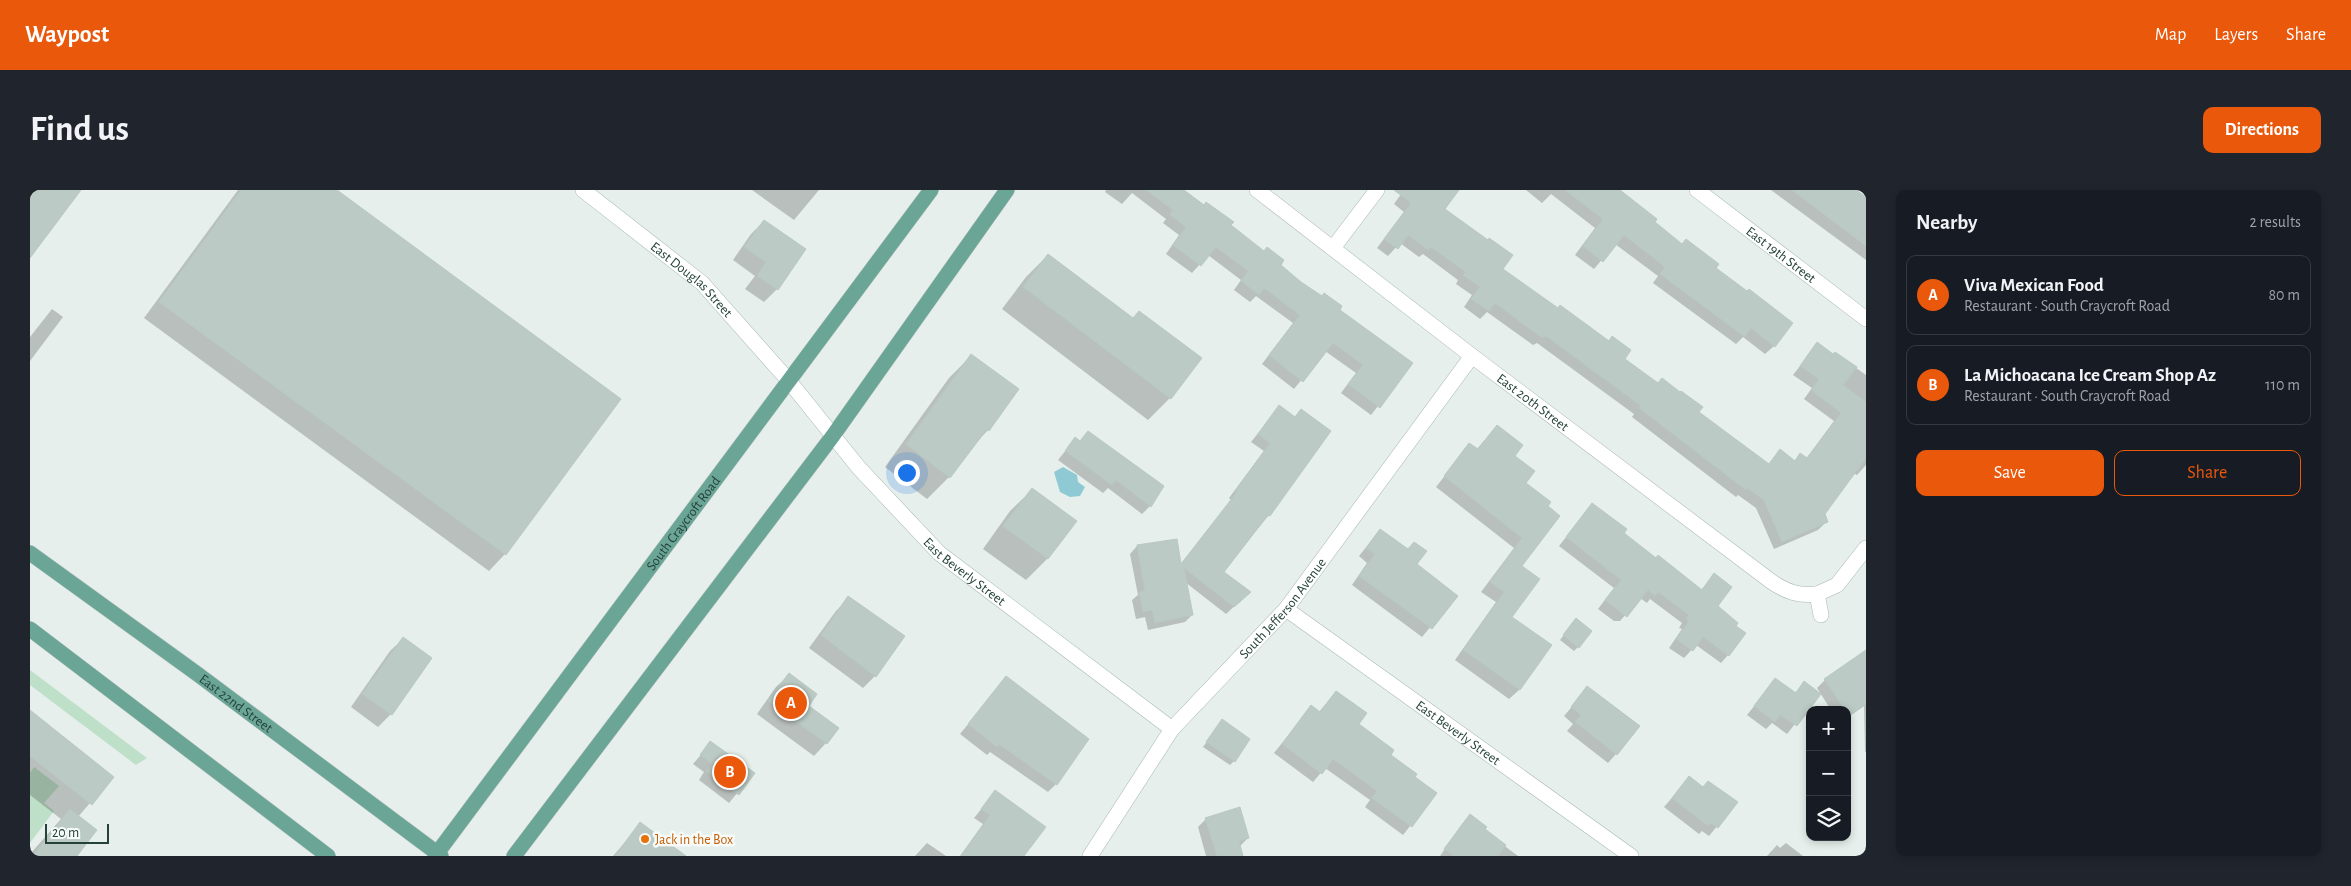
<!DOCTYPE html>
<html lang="en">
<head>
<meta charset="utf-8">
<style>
	:root { --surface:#171b24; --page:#20242c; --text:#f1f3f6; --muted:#9ea1a6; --line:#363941; --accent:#ea580c }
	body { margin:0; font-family:"Alegreya Sans",sans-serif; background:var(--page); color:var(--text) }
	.controls { position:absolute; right:15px; bottom:15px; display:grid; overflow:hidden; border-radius:10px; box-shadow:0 2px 8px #0003 }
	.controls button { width:45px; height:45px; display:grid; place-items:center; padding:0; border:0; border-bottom:1px solid var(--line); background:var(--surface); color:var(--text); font:25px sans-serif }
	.scale { position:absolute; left:15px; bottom:12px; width:64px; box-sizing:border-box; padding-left:5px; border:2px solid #24423a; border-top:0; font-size:14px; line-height:18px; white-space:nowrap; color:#24423a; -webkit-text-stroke:4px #f7fbf9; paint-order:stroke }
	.you { position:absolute; left:876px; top:282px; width:18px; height:18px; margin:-12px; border:4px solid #fff; border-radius:50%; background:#1a73e8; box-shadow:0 0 0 8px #1a73e833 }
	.badge { display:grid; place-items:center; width:32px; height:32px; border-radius:50%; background:var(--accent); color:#fff; font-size:16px; font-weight:700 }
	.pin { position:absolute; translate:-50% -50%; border:2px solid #fff; box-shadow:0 1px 5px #0006 }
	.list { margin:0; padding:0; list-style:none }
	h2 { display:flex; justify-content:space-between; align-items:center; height:65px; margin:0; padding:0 20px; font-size:21px }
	h2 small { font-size:16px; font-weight:400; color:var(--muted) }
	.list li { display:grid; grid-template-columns:32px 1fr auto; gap:15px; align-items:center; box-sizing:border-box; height:80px; margin:0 10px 10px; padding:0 10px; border:1px solid var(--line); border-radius:10px }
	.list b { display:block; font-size:19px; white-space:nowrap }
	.list p { margin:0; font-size:16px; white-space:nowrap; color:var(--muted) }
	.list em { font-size:16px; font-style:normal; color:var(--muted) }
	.actions { display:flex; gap:10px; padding:15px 20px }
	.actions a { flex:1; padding:11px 0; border:1px solid var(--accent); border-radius:10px; text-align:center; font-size:18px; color:var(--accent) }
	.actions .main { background:var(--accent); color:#fff }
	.icon { flex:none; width:28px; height:28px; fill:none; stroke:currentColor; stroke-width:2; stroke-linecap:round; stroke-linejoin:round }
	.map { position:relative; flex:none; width:1836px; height:666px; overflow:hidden; border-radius:10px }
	header { display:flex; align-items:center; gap:30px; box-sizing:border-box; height:70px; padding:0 25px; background:var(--accent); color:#fff }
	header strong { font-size:24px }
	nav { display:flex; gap:28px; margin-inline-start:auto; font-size:18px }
	.intro { display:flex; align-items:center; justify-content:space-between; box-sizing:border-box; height:120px; padding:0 30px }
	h1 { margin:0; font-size:35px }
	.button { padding:12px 22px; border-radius:10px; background:var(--accent); color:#fff; font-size:18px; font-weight:700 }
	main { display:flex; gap:30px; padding:0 30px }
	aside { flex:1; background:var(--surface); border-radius:10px; box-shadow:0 2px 8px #0003 }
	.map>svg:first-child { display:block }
	.green { fill:#bfe0c8 }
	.water { fill:#8ec9d4 }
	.shadow { fill:#0003 }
	.building { fill:#bbcac4; stroke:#b8c9c2 }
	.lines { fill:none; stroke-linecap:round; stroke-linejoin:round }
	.minor-casing { stroke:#a8b8b2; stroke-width:16 }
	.major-casing { stroke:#c2cac8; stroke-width:16 }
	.minor { stroke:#fff; stroke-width:15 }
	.major { stroke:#6aa596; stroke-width:15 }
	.food-dot { fill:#e8710a; stroke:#f7fbf9; stroke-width:2 }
	.labels { text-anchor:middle; stroke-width:5; stroke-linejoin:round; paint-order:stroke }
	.street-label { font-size:14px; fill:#24423a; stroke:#f7fbf9 }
	.food-label { font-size:14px; fill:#c56008; stroke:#f7fbf9; text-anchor:start }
</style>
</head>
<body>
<header>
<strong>Waypost</strong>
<nav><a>Map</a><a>Layers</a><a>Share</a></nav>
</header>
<div class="intro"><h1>Find us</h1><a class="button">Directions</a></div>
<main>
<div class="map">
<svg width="1836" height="666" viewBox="0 0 1836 666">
	<rect width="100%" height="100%" fill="#e6efeb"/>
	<g class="green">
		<path d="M 0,480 L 117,568 L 106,575 L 0,495 Z"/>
		<path d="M 4,577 L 29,596 L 14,613 L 24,621 L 0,653 L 0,583 Z"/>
	</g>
	<path class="water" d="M 1033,277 L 1047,285 L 1048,292 L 1055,297 L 1050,306 L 1040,307 L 1030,302 L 1024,282 Z"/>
	<g class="shadow">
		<path d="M 208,0 L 305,0 L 589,209 L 475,364 L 459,381 L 114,128 Z"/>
		<path d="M 722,0 L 789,0 L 764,30 Z"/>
		<path d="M 1076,0 L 1152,0 L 1233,62 L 1237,58 L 1249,75 L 1271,93 L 1381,174 L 1341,225 L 1311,203 L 1326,183 L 1295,161 L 1264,199 L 1232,174 L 1263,133 L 1226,106 L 1220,112 L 1204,100 L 1211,90 L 1178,65 L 1162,83 L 1136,64 L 1149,45 L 1133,33 L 1136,29 L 1102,3 L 1092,14 L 1075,2 Z"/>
		<path d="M 1374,0 L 1421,0 L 1413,19 L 1471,79 L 1738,275 L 1750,261 L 1764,271 L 1771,265 L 1776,269 L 1804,231 L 1774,209 L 1782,198 L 1763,185 L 1787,154 L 1803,166 L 1805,163 L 1836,185 L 1836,275 L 1827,285 L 1823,283 L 1793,324 L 1796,332 L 1788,340 L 1744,359 L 1726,318 L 1708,305 L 1706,307 L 1602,227 L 1604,224 L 1507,153 L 1503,155 L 1457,122 L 1450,129 L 1434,117 L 1442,105 L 1426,94 L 1428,90 L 1393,64 L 1389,67 L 1370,53 L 1358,66 L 1347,58 L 1374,22 L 1364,14 Z"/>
		<path d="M 1496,0 L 1581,0 L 1684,79 L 1744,156 L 1735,164 L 1713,147 L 1706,154 L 1623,93 L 1628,86 L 1585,54 L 1564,79 L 1545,65 L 1565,38 L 1521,4 L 1512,13 Z"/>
		<path d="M 1741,0 L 1824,0 L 1836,9 L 1836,70 Z"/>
		<path d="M 734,31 L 774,60 L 747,99 L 734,112 L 715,99 L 725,86 L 703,70 L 721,44 Z"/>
		<path d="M 1018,65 L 1102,129 L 1140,208 L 1118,230 L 972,119 L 996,87 Z"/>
		<path d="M 22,119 L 33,127 L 0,171 L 0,147 Z"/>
		<path d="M 941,166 L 958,240 L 945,254 L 919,287 L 897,309 L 855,277 L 919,188 Z"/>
		<path d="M 1249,217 L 1264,228 L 1271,221 L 1239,325 L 1192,382 L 1212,409 L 1196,424 L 1155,392 L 1162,425 L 1155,432 L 1118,440 L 1115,427 L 1106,429 L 1102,410 L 1108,405 L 1100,364 L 1107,356 L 1146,350 L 1150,375 L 1201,310 L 1199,308 L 1234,261 L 1221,252 Z"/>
		<path d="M 1467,236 L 1494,293 L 1519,312 L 1490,376 L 1480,427 L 1520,456 L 1489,500 L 1479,509 L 1425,470 L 1466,412 L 1451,402 L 1484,358 L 1406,297 L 1440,254 L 1447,259 Z"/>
		<path d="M 1058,242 L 1120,316 L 1112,324 L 1078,298 L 1073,303 L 1028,270 L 1045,249 L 1049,252 Z"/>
		<path d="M 1002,300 L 1045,331 L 1017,369 L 996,390 L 953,359 L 980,321 Z"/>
		<path d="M 1555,323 L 1592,343 L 1625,369 L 1671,400 L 1685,385 L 1686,417 L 1698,465 L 1691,473 L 1666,455 L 1654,468 L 1639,458 L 1652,439 L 1649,438 L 1652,433 L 1620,409 L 1617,413 L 1610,408 L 1590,431 L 1584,431 L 1568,419 L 1584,398 L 1529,356 Z"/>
		<path d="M 1350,340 L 1385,375 L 1426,406 L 1392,447 L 1322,395 L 1337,373 L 1329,366 Z"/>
		<path d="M 819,408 L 845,486 L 833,498 L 779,458 L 806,421 Z"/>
		<path d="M 1542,434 L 1548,457 L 1544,461 L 1530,450 Z"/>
		<path d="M 373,449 L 361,524 L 348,537 L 321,517 L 360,461 Z"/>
		<path d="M 1836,462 L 1836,562 L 1835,562 L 1834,516 L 1817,528 L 1817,520 L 1801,520 L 1787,498 L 1795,490 Z"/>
		<path d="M 759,485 L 796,553 L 784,566 L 727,524 L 746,497 Z"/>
		<path d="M 976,488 L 1026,594 L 1018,602 L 960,562 L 957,565 L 930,544 Z"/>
		<path d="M 1745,490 L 1764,504 L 1774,493 L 1789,504 L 1757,544 L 1742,533 L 1736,539 L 1717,525 Z"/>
		<path d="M 1558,498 L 1586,564 L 1578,573 L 1537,541 L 1543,534 L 1534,526 Z"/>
		<path d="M 1306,502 L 1327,535 L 1383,588 L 1405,604 L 1373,645 L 1335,617 L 1340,610 L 1295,578 L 1283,592 L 1244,563 L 1281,517 L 1289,522 Z"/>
		<path d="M 0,522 L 82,587 L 48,627 L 45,666 L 0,666 L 0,662 L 1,663 L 31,629 L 0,605 Z"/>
		<path d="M 1192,531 L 1204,571 L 1200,575 L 1173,557 Z"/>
		<path d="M 681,553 L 723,584 L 699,613 L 669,590 L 674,582 L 663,574 Z"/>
		<path d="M 1659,588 L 1673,598 L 1706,613 L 1679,646 L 1672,641 L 1669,644 L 1634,617 Z"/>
		<path d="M 965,602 L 992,666 L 930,666 L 953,634 L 944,628 Z"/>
		<path d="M 1440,626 L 1453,640 L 1488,666 L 1410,666 L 1432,634 Z"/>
		<path d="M 1176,629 L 1218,648 L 1209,657 L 1212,666 L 1176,666 L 1168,637 Z"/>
		<path d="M 611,634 L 654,666 L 583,666 Z"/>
		<path d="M 897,653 L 916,666 L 885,666 Z"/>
		<path d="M 1756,653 L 1773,666 L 1737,666 L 1747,655 L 1750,658 Z"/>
	</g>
	<g class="building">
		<path d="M 0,0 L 51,0 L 0,68 Z"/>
		<path d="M 211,0 L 307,0 L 591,209 L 476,365 L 129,112 Z"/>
		<path d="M 1116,0 L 1154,0 L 1174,15 L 1176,12 L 1204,32 L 1201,35 L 1234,61 L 1237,57 L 1254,70 L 1251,75 L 1271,92 L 1292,106 L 1294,103 L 1312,116 L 1310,120 L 1383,173 L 1350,218 L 1318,194 L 1333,175 L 1303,153 L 1273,192 L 1239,165 L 1270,125 L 1234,98 L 1229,105 L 1211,91 L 1218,81 L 1186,57 L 1171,76 L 1143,55 L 1156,37 L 1140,25 L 1143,20 Z"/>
		<path d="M 1364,0 L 1429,0 L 1415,19 L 1458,50 L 1459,48 L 1483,65 L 1473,79 L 1528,118 L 1530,115 L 1579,151 L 1582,146 L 1601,160 L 1595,169 L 1628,193 L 1632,188 L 1650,202 L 1651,201 L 1673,217 L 1669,222 L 1739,274 L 1750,259 L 1765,271 L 1770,263 L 1777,268 L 1811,223 L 1781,200 L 1789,189 L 1770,176 L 1787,152 L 1803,164 L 1805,162 L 1827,177 L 1813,195 L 1836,212 L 1836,268 L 1795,324 L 1798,332 L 1752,352 L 1734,310 L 1717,298 L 1716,300 L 1609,218 L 1611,216 L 1516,146 L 1512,148 L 1465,113 L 1459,121 L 1441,109 L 1450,97 L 1433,85 L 1436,82 L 1401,57 L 1398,60 L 1378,45 L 1368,59 L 1354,49 L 1381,13 Z"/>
		<path d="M 1535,0 L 1590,0 L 1627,29 L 1625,32 L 1652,54 L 1656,49 L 1689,74 L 1686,78 L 1717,101 L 1719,99 L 1763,133 L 1745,157 L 1721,138 L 1715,147 L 1630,84 L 1635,77 L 1594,45 L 1573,72 L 1553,56 L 1573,29 Z"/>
		<path d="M 1762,0 L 1826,0 L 1836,7 L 1836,56 Z"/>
		<path d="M 734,30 L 776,59 L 748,100 L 727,86 L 736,72 L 714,57 Z"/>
		<path d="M 1018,64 L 1103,128 L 1109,121 L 1172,168 L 1141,209 L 993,97 Z"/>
		<path d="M 941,164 L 989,199 L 959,241 L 957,239 L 920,288 L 876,254 Z"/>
		<path d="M 1249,215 L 1265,227 L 1271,219 L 1301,241 L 1240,326 L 1238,325 L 1194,382 L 1221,402 L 1204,417 L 1154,378 L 1163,425 L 1125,433 L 1122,420 L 1113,422 L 1109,402 L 1115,401 L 1107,355 L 1147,349 L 1151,374 L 1207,302 L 1205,301 L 1240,253 L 1228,244 Z"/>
		<path d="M 1467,235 L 1493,255 L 1485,266 L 1505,281 L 1496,293 L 1521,312 L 1518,316 L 1530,326 L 1492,376 L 1510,389 L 1482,427 L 1522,455 L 1490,500 L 1433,460 L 1474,402 L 1460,392 L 1492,348 L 1414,286 L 1439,253 L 1448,259 Z"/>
		<path d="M 1058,241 L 1134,296 L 1121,317 L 1086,290 L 1082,295 L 1035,261 L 1045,247 L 1050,251 Z"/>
		<path d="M 1002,298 L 1047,331 L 1018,369 L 973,336 Z"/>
		<path d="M 1562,313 L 1597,339 L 1594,343 L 1626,368 L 1628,365 L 1672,400 L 1684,383 L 1702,397 L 1688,416 L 1708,433 L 1706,436 L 1716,443 L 1699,466 L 1673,447 L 1663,461 L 1646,449 L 1659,431 L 1656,429 L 1659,425 L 1628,402 L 1625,406 L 1618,400 L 1597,427 L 1575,410 L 1591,390 L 1536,347 Z"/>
		<path d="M 1350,339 L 1378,359 L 1384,352 L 1397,361 L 1387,374 L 1428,406 L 1402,439 L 1329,386 L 1345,364 L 1336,358 Z"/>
		<path d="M 818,406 L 875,446 L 846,487 L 791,445 Z"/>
		<path d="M 1546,428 L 1562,441 L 1549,458 L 1533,445 Z"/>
		<path d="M 373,447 L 402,468 L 362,525 L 332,504 Z"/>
		<path d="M 1836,460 L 1836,514 L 1819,526 L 1817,520 L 1815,520 L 1794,489 Z"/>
		<path d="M 759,483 L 787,504 L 779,516 L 809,538 L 797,554 L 738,511 Z"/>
		<path d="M 976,486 L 1059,549 L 1027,595 L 969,554 L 967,557 L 938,534 Z"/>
		<path d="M 1745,488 L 1766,503 L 1774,491 L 1791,504 L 1767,536 L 1750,525 L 1745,532 L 1724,516 Z"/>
		<path d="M 1557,496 L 1610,536 L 1587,565 L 1545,532 L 1551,525 L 1541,517 Z"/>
		<path d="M 1306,501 L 1337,523 L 1329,534 L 1364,560 L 1361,565 L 1387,584 L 1385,587 L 1407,603 L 1382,637 L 1342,608 L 1347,601 L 1303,569 L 1292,584 L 1252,554 L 1281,515 L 1290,522 Z"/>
		<path d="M 0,520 L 84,587 L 62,615 L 0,566 Z"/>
		<path d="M 1192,529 L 1220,549 L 1205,572 L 1176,552 Z"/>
		<path d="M 680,551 L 725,583 L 709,605 L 676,581 L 682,574 L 670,565 Z"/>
		<path d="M 1659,586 L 1673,597 L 1678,591 L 1708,612 L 1688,638 L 1681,633 L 1678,636 L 1642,608 Z"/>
		<path d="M 965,600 L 1016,637 L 994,666 L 931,666 L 960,625 L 951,619 Z"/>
		<path d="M 1210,617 L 1219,648 L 1209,651 L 1213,666 L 1187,666 L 1175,628 Z"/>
		<path d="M 40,619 L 67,640 L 47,666 L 3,666 Z"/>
		<path d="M 1440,624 L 1457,637 L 1455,639 L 1476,655 L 1468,666 L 1424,666 L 1414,659 Z"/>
		<path d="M 610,632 L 656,666 L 585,666 Z"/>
	</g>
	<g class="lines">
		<g class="minor-casing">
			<g id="minor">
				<path id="s1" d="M 553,0 L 672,93 L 759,191 L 829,278 L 909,363 L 1142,539"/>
				<path id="s2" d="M 1227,0 L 1442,166 L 1742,392 C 1757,402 1768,406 1787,404"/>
				<path id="s3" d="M 1667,0 L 1836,129"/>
				<path d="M 1303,58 L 1347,0"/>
				<path id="s4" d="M 1256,419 L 1601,666"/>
				<path d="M 1791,425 L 1787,404 L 1807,395 L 1836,358"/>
				<path id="s5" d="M 1060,666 L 1142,539 L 1256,419 L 1442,166"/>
			</g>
		</g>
		<g class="major-casing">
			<g id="major">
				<path id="s6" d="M 0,363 L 166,483 L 411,666"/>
				<path d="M 0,439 L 298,666"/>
				<path id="s7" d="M 405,666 L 901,0"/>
				<path d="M 484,666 L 802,247 L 977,0"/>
			</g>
		</g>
		<use href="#minor" class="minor"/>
		<use href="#major" class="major"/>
	</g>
	<circle class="food-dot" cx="615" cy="649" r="5"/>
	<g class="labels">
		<g class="street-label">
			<text dy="5" stroke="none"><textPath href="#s3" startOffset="106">East 19th Street</textPath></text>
			<text dy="5" stroke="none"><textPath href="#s1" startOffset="141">East Douglas Street</textPath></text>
			<text dy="5" stroke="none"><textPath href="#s2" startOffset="348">East 20th Street</textPath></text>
			<text dy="5" stroke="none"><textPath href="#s7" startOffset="415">South Craycroft Road</textPath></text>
			<text dy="5" stroke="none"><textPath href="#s1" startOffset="542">East Beverly Street</textPath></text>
			<text dy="5" stroke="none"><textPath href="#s5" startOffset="315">South Jefferson Avenue</textPath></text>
			<text dy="5" stroke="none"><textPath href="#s6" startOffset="255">East 22nd Street</textPath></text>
			<text dy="5" stroke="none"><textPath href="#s4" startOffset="212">East Beverly Street</textPath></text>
		</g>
		<g class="food-label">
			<text x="625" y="654">Jack in the Box</text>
		</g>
	</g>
</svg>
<div class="controls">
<button>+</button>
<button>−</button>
<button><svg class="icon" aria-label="layers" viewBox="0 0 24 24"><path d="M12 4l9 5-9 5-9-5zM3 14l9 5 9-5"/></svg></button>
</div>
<div class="scale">20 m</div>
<div class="you"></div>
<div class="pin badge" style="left:761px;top:513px">A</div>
<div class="pin badge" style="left:700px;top:582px">B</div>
</div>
<aside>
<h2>Nearby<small>2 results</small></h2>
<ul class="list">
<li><span class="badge">A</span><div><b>Viva Mexican Food</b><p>Restaurant · South Craycroft Road</p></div><em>80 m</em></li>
<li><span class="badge">B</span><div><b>La Michoacana Ice Cream Shop Az</b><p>Restaurant · South Craycroft Road</p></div><em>110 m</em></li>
</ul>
<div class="actions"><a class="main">Save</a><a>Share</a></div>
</aside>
</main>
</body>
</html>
